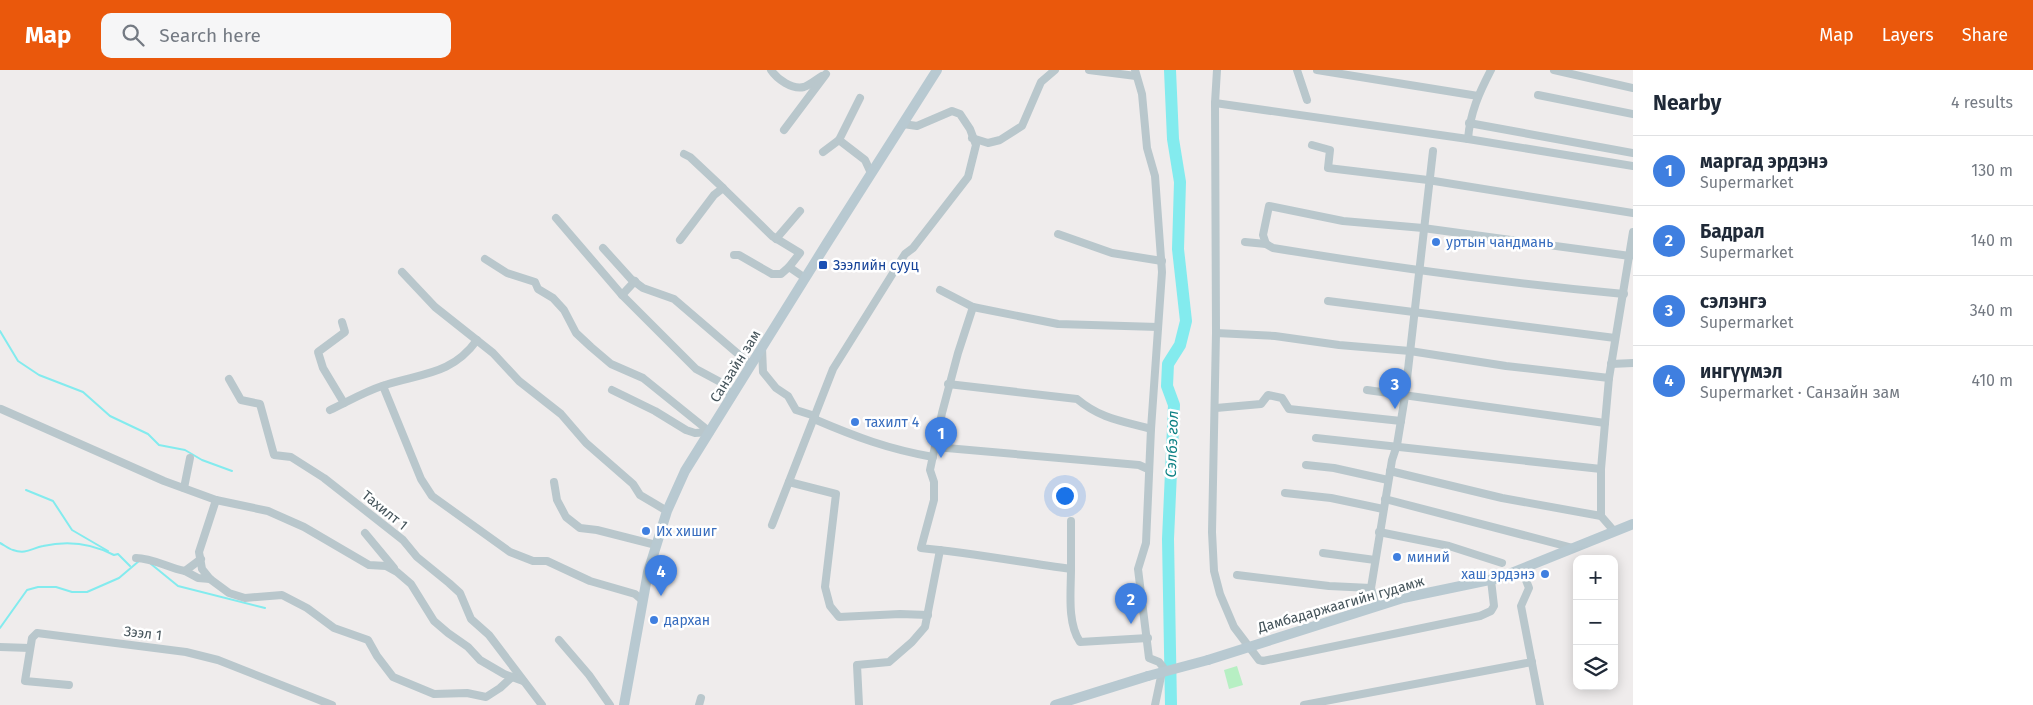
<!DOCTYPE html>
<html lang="en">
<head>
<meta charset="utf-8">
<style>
	:root { --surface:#fff; --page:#f6f6f7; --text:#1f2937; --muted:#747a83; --line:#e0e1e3; --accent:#ea580c }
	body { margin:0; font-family:"Fira Sans",sans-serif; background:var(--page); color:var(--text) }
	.controls { position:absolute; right:15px; bottom:15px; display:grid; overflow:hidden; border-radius:10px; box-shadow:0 2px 12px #0003 }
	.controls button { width:45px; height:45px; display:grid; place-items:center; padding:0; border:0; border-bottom:1px solid var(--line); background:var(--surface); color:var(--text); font:25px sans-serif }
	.you { position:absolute; left:1064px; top:425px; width:18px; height:18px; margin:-12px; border:4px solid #fff; border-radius:50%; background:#1a73e8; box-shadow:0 0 0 8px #1a73e833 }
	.badge { display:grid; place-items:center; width:32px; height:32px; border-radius:50%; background:var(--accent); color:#fff; font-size:16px; font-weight:700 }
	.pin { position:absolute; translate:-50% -41px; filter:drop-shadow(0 1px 2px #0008) }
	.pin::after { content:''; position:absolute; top:26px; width:18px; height:15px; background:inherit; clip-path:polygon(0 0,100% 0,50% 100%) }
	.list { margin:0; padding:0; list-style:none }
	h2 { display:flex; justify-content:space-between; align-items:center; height:65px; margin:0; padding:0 20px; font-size:21px }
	h2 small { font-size:16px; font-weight:400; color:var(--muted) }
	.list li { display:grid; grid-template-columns:32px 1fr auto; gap:15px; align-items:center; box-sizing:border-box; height:70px; padding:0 20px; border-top:1px solid var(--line) }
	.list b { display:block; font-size:19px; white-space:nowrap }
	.list p { margin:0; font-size:16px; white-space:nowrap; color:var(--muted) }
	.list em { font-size:16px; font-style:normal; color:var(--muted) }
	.icon { flex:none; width:28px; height:28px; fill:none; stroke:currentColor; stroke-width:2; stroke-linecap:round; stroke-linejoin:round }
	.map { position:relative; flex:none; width:1633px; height:635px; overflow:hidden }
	header { display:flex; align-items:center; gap:30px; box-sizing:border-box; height:70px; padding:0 25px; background:var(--accent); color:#fff }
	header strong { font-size:24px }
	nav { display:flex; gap:28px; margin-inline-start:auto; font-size:18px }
	.search { width:350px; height:45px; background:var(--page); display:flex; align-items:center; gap:12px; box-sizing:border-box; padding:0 18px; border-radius:10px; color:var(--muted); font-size:19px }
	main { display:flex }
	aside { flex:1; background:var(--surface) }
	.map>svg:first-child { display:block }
	.green { fill:#b7efc3 }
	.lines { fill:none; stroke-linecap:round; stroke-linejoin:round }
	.stream { stroke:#83ebee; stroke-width:2 }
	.river { stroke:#83ebee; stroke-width:12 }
	.street { stroke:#b9c7cc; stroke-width:8 }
	.secondary { stroke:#b8c9d1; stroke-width:10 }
	.secondary-bridge { stroke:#b8c9d1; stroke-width:10 }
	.shop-dot { fill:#3f7fe0; stroke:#fff; stroke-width:2 }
	.transit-dot { fill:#1a4fb4; stroke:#fff; stroke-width:2 }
	.labels { text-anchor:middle; stroke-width:5; stroke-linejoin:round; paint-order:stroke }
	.shop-label { font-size:14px; fill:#366cbe; stroke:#fff; text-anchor:start }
	.transit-label { font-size:14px; fill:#164399; stroke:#fff; text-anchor:start }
	.street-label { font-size:14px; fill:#44535a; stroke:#fff }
	.water-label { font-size:15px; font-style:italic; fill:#0a7f82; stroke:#fff }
</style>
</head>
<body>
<header>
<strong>Map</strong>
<div class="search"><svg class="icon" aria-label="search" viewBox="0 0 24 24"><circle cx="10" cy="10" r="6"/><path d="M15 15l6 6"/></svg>Search here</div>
<nav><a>Map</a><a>Layers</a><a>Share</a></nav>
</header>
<main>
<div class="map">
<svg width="1633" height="635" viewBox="0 0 1633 635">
	<rect width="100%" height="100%" fill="#efecec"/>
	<path class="green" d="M 1237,596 L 1243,615 L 1229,619 L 1224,600 Z"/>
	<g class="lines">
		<g class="stream">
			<path d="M 0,261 L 18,291 L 39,305 L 83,322 L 110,346 L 148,364 L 159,375 L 185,380 L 202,390 L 232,401"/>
			<path d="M 26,420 L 53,431 L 72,460 L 108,481"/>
			<path d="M 0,473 C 4,475 9,479 13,480 C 26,485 32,478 43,476 C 69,470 91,473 114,485 L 118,484 L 130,496"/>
			<path d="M 151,494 L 178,516 L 265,538"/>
			<path d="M 0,558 L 27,520 L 38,517 L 56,517 L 72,522 L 87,522 L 119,508 L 139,491"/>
		</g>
		<path class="river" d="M 1170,0 L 1173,69 L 1180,112 L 1178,179 L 1186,251 L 1180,275 L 1168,294 L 1167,316 L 1174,335 L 1168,469 L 1171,635"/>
		<g class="street">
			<path d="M 771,0 C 777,9 792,20 804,17 C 810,15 817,9 822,6"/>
			<path d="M 1089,0 L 1136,6"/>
			<path d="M 1135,0 L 1142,24 L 1147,78 L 1155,106 L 1162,202 L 1151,359"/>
			<path d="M 1297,0 L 1307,30"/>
			<path d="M 1317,0 L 1478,26"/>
			<path d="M 1554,0 L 1633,18"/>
			<path d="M 1538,25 L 1633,44"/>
			<path d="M 860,28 L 839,70 L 865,90 L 871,103"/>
			<path d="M 1215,33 L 1468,69 C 1470,43 1479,23 1491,0"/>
			<path d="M 1469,53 L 1633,83"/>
			<path d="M 784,60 L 826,4"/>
			<path d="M 972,68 L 988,73 L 1000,70 L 1022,56 L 1041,12 L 1055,0"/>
			<path d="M 1468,69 L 1633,96"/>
			<path d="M 1312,75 L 1330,80 L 1328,98 L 1428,110 L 1633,143"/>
			<path d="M 823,82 L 839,70"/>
			<path d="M 684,84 L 690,87 L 723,118"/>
			<path d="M 556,148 L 622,225 L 696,299 L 724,314 L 731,328"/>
			<path d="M 1058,164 L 1112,183 L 1162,191"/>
			<path d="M 776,169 L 800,141"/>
			<path d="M 680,170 L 714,125 L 723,118 L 772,166 L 800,183 L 789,197 L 805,208"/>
			<path d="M 1245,172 L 1266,174 L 1273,178 C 1389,197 1506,213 1624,224"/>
			<path d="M 1266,174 L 1263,165 L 1269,136 L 1343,151 L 1423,158 L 1630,186"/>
			<path d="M 603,178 L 631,209 L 643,218 L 674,229 L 751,295"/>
			<path d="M 734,185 L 739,185 L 772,204 L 781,204 L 789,197"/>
			<path d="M 485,189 L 507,203 L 535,212 L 538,219 L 553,228 L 564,240 L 576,263 L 591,277 L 611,294 L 643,308 L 710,362 L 695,363 L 686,360 L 655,341 L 612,320"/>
			<path d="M 402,202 L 435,237 L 493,283 L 519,311 L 561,344 L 586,373 L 633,414 L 640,425 L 667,441"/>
			<path d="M 940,220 L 973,237"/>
			<path d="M 622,225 L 635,211"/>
			<path d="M 1328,231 L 1615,268"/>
			<path d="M 342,252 L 345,262 L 318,282 L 323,298 L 344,333"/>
			<path d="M 1216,263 L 1215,33 L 1217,0"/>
			<path d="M 762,278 L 763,302 L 776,318 L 788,326 L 796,340 L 815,346"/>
			<path d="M 1611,294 L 1633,293"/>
			<path d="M 229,309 L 241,330 L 260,334 L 274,385 L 291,387 L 324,408 L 403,470 L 417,487 L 449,513 L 460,523 L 471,549 L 489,565 L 542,635"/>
			<path d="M 948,314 L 1077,329 C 1101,349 1122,351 1151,359 L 1146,473 L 1138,499 L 1149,588 L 1159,592 L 1163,597 L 1155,635"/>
			<path d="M 383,316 L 421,409 L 432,426 L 510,482 L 533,491 L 547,491 L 590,511 L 635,524 L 642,530"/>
			<path d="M 1367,320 L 1605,353 L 1601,399 L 1601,446 L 1614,461"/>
			<path d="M 1216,338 L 1261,334 L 1268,325 L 1282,328 L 1289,339 L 1401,351"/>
			<path d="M 1,339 L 164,411 L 216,430 L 268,441 L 304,457 L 369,495 L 386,496 L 397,502 L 411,514 L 434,551 L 448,563 L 468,577 L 480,590 L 504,604 L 523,611"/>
			<path d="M 330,340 C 347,332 364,322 382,316 C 420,303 451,306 477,270"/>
			<path d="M 814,349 C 856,367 888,379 933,387"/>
			<path d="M 1605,353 L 1609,308"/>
			<path d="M 1316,368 L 1601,399"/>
			<path d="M 935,377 L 1139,395 L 1148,399"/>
			<path d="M 1306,395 L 1334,398 L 1388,410"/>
			<path d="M 1390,401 L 1502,428 L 1601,446"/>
			<path d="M 554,412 L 557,430 L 566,447 L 580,458 L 597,460 L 656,475"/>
			<path d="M 789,412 L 836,424 L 825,517 L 830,536 L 839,547 L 900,544 L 928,545"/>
			<path d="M 184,418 L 190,388"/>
			<path d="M 1285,423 L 1331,428 L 1383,439"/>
			<path d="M 1385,429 L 1573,478"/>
			<path d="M 216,430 L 199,482 L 202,499 L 210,509 L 229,523 L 245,528 L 282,525 L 307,538 L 334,558 L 368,570 L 377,586 L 393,607 L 434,624 L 467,623 L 486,627 L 500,618 L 512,607"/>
			<path d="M 772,455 L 833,299 L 905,184 L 913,178 L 968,107 L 976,75 L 970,59 L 960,44 L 952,41 L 917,56 L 903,54"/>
			<path d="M 1379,462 L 1449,476 L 1502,493"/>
			<path d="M 365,463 L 394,498"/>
			<path d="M 1323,483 L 1375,490"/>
			<path d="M 136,488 C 153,488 168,498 185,501 L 201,489"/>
			<path d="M 1071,499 L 1071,451"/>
			<path d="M 1522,500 L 1529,518 L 1521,536 L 1540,635"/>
			<path d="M 185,501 L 198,508 L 210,509"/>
			<path d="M 1237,505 L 1329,516 L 1371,518"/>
			<path d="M 1491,510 L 1494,536 L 1491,541 L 1480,546 L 1263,591 L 1259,590 L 1234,557 L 1220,524 L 1214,501 L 1212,462 L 1216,263 L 1275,266 L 1339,275 L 1410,281 L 1506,296 L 1609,308 L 1633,162"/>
			<path d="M 1376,536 L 1371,518 L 1392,390 L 1397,375 L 1405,326 L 1433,81"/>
			<path d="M 1148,568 L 1080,572 C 1067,553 1071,521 1071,499 C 1020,492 971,483 921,478 L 934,430 L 934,412 L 930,400 L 942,343 L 958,283 L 973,237 L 1058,254 L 1158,257"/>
			<path d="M 559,570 L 589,605 L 610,635"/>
			<path d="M 0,577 L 30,578"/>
			<path d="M 69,615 L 25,611 L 32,568 L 37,563 L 186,582 L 218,590 L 332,635"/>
			<path d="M 699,635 L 701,628"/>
			<path d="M 859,635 L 857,595 L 889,592 L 912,572 L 925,557 L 940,480"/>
			<path d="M 1304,635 L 1532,592"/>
		</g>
		<g class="secondary">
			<path d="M 1208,590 L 1403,528 L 1499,508 L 1633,454"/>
			<path d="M 624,635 L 648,502 L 667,441 L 685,401 L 827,173 L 937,0"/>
			<path d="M 1055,635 L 1148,606"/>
		</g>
		<path class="secondary-bridge" d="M 1148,606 L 1208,590"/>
	</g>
	<g class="shop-dot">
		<circle cx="1436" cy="172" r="5"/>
		<circle cx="855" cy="352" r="5"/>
		<circle cx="646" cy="461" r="5"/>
		<circle cx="1397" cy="487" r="5"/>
		<circle cx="1545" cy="504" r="5"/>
		<circle cx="654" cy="550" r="5"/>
	</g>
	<rect class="transit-dot" x="818" y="190" width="10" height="10" rx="2.5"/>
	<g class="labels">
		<g class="shop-label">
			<text x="1446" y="177">уртын чандмань</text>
			<text x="865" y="357">тахилт 4</text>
			<text x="656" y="466">Их хишиг</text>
			<text x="1407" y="492">миний</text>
			<text x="1535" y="509" text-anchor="end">хаш эрдэнэ</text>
			<text x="664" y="555">дархан</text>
		</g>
		<g class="transit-label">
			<text x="833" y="200">Зээлийн сууц</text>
		</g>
		<g class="street-label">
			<text transform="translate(735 296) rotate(-58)" y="5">Санзайн зам</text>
			<text transform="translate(385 440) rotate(39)" y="5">Тахилт 1</text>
			<text transform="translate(1341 534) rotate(-16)" y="5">Дамбадаржаагийн гудамж</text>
			<text transform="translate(143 563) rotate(7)" y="5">Зээл 1</text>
		</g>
		<g class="water-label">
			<text transform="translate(1172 374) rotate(-88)" y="5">Сэлбэ гол</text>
		</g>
	</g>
</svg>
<div class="controls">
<button>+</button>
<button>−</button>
<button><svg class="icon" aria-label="layers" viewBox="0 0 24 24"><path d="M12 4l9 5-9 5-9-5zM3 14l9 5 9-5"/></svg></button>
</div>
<div class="you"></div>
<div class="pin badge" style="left:941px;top:388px;background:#3f7fe0">1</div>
<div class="pin badge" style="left:1131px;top:554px;background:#3f7fe0">2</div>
<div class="pin badge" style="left:1395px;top:339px;background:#3f7fe0">3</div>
<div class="pin badge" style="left:661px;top:526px;background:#3f7fe0">4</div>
</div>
<aside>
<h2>Nearby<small>4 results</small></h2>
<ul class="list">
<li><span class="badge" style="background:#3f7fe0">1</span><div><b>маргад эрдэнэ</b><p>Supermarket</p></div><em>130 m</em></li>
<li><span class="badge" style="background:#3f7fe0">2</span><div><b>Бадрал</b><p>Supermarket</p></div><em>140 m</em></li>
<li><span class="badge" style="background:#3f7fe0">3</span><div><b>сэлэнгэ</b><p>Supermarket</p></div><em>340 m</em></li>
<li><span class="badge" style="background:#3f7fe0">4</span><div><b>ингүүмэл</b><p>Supermarket · Санзайн зам</p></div><em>410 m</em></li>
</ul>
</aside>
</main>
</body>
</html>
